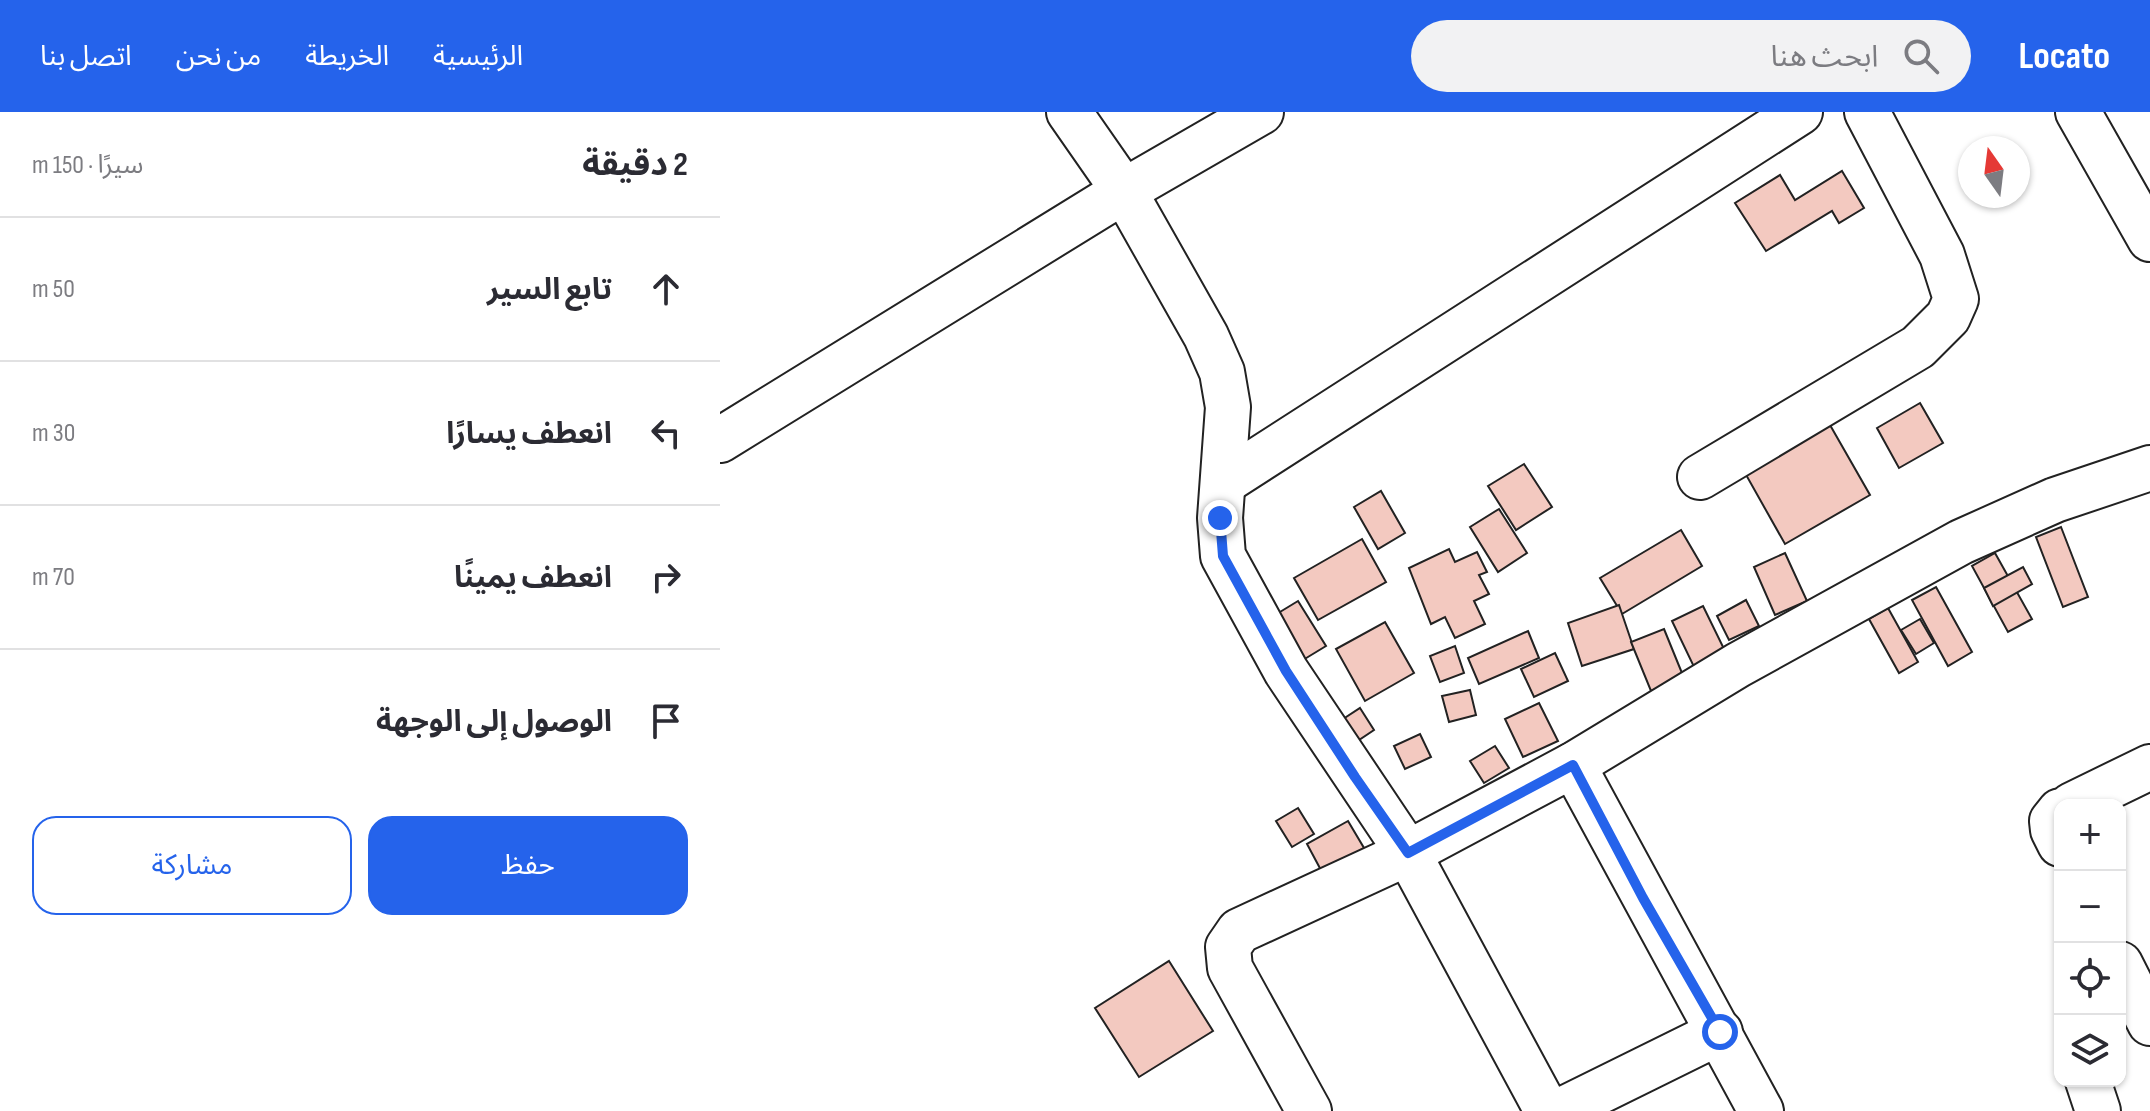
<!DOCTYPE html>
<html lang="ar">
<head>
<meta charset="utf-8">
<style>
	:root { --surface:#fff; --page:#f2f2f3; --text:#2b2b33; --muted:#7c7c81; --line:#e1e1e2; --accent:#2563eb }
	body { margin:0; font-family:"Sofia Sans Condensed","Noto Sans Arabic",sans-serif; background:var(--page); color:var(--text); direction:rtl }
	.controls { position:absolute; right:24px; bottom:24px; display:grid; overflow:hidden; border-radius:16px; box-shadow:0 2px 6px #0004 }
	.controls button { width:72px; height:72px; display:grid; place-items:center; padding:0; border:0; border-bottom:2px solid var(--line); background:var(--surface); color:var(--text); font:40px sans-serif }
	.compass { position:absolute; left:1238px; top:24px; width:72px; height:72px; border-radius:50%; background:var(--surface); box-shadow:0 2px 6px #0004; rotate:346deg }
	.stop { position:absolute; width:24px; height:24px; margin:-18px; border:6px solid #2563eb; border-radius:50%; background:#fff }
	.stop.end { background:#2563eb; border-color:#fff; box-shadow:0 2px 8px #0008 }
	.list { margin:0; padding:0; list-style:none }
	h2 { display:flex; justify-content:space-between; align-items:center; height:104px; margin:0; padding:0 32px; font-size:34px }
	h2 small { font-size:26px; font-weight:400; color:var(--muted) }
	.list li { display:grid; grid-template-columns:52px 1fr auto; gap:24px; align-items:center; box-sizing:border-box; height:144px; padding:0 32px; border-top:2px solid var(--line) }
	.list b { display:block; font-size:30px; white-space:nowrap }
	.list em { font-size:26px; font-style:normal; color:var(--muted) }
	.actions { display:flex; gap:16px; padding:24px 32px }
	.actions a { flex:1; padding:18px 0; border:2px solid var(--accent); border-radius:24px; text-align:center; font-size:28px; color:var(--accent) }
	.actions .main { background:var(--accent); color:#fff }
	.icon { flex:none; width:44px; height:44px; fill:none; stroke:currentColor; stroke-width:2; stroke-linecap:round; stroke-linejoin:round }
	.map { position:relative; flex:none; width:1430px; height:999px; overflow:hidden; direction:ltr }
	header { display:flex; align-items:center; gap:48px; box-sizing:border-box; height:112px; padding:0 40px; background:var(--accent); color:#fff }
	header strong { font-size:38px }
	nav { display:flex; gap:44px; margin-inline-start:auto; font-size:28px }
	.search { width:560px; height:72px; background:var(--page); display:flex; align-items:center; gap:20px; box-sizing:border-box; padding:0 28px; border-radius:44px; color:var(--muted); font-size:30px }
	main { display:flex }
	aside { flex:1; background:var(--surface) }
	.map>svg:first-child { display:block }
	.building { fill:#f3c9c0; stroke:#222; stroke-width:2 }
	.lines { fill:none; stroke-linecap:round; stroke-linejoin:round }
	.minor-casing { stroke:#222; stroke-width:48 }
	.minor { stroke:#fff; stroke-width:44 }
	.route { stroke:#2563eb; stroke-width:10 }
</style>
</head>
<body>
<header>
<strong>Locato</strong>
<div class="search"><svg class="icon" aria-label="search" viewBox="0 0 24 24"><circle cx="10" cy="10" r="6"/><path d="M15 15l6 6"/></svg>ابحث هنا</div>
<nav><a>الرئيسية</a><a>الخريطة</a><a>من نحن</a><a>اتصل بنا</a></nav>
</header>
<main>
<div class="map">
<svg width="1430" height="999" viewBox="0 0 1430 999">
	<rect width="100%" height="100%" fill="#fff"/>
	<g class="building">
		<path d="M 1122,59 L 1144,96 L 1119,111 L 1112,99 L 1046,139 L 1015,91 L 1060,63 L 1075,88 Z"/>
		<path d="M 1200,291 L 1223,331 L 1179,356 L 1157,316 Z"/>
		<path d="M 1110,313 L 1150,383 L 1065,432 L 1025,361 Z"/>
		<path d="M 804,352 L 832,395 L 796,418 L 768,374 Z"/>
		<path d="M 661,379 L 685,421 L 658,437 L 634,395 Z"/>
		<path d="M 779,397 L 807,441 L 778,460 L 750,415 Z"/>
		<path d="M 1341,415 L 1368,485 L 1343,495 L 1316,425 Z"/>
		<path d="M 961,418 L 982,454 L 902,502 L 880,466 Z"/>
		<path d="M 642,427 L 666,470 L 598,508 L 574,466 Z"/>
		<path d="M 729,437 L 735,450 L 757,440 L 767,460 L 759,463 L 769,482 L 754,489 L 765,512 L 735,526 L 725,505 L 711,512 L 689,456 Z"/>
		<path d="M 1065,441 L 1087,489 L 1055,503 L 1034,455 Z"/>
		<path d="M 1275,441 L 1312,507 L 1288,520 L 1252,454 Z"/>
		<path d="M 1303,455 L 1312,472 L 1273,494 L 1264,476 Z"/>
		<path d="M 1216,475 L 1252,540 L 1228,554 L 1192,488 Z"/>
		<path d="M 1026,488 L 1039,514 L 1009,528 L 997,504 Z"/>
		<path d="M 578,489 L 606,534 L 583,548 L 555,503 Z"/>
		<path d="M 899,493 L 914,537 L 862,554 L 848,511 Z"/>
		<path d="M 983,494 L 1006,541 L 975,557 L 952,509 Z"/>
		<path d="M 1168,496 L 1198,550 L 1179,561 L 1149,507 Z"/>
		<path d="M 1200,507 L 1214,531 L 1196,542 L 1181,518 Z"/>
		<path d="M 665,510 L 694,561 L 645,589 L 616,537 Z"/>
		<path d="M 944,517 L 964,566 L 931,579 L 911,530 Z"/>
		<path d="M 808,519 L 819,546 L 759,572 L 748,546 Z"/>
		<path d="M 735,534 L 744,561 L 720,570 L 710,544 Z"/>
		<path d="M 835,541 L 848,569 L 814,585 L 801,557 Z"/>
		<path d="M 750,578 L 756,603 L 729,610 L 722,584 Z"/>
		<path d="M 819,591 L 838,629 L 803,645 L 785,607 Z"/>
		<path d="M 640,596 L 654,618 L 630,634 L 617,611 Z"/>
		<path d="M 700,622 L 711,645 L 685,657 L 674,634 Z"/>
		<path d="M 775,634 L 789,656 L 764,671 L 750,649 Z"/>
		<path d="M 578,696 L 594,722 L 572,735 L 556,709 Z"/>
		<path d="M 628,709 L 644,736 L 602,760 L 587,732 Z"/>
		<path d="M 449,849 L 493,919 L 419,965 L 375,896 Z"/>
	</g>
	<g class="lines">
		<g class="minor-casing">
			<g id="minor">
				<path d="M 349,0 L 404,79 L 486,224 L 502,260 L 508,295 L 500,406 L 503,444 L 566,559 L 688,741 L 825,995 L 833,999 L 846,996 L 1000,920"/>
				<path d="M 1358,0 L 1430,127"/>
				<path d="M 0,328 L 404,79 L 541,0"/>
				<path d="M 980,365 L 1198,235 L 1228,205 L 1236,187 L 1222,143 L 1147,0"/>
				<path d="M 504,370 L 1080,0"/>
				<path d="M 853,653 L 1041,999"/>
				<path d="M 1352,693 L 1430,655"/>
				<path d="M 1340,699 L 1332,709 L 1333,718 L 1340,732"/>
				<path d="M 1400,852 L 1430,911"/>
				<path d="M 1368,969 L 1378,999"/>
				<path d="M 589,999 L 510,856 L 508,835 L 519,819 L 688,741 L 853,653 L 1018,553 L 1241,430 L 1335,388 L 1430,356"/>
			</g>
		</g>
		<use href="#minor" class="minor"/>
	</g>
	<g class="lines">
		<path class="route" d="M 500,406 L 503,444 L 566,559 L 635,665 L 688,741 L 853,653 L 923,786 L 1000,920"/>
	</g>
</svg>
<div class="controls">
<button>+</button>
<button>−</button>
<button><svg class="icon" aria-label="locate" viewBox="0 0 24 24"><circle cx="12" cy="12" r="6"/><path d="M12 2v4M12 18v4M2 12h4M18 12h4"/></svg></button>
<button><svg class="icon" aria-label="layers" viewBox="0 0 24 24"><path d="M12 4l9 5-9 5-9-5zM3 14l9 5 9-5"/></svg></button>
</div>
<svg class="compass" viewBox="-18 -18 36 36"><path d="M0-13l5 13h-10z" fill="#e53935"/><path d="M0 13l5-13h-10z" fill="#7c7c81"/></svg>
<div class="stop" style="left:1000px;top:920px"></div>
<div class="stop end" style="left:500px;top:406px"></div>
</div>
<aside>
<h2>2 دقيقة<small>سيرًا · 150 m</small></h2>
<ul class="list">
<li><svg class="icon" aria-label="ahead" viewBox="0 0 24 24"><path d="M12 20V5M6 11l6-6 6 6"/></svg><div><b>تابع السير</b></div><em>50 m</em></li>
<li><svg class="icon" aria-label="left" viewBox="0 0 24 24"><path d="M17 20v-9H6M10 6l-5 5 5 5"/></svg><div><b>انعطف يسارًا</b></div><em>30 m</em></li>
<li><svg class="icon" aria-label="right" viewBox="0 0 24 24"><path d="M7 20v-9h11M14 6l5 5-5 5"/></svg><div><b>انعطف يمينًا</b></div><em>70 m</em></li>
<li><svg class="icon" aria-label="arrive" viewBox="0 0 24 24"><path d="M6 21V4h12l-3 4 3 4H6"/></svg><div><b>الوصول إلى الوجهة</b></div></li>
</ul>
<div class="actions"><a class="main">حفظ</a><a>مشاركة</a></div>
</aside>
</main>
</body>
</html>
